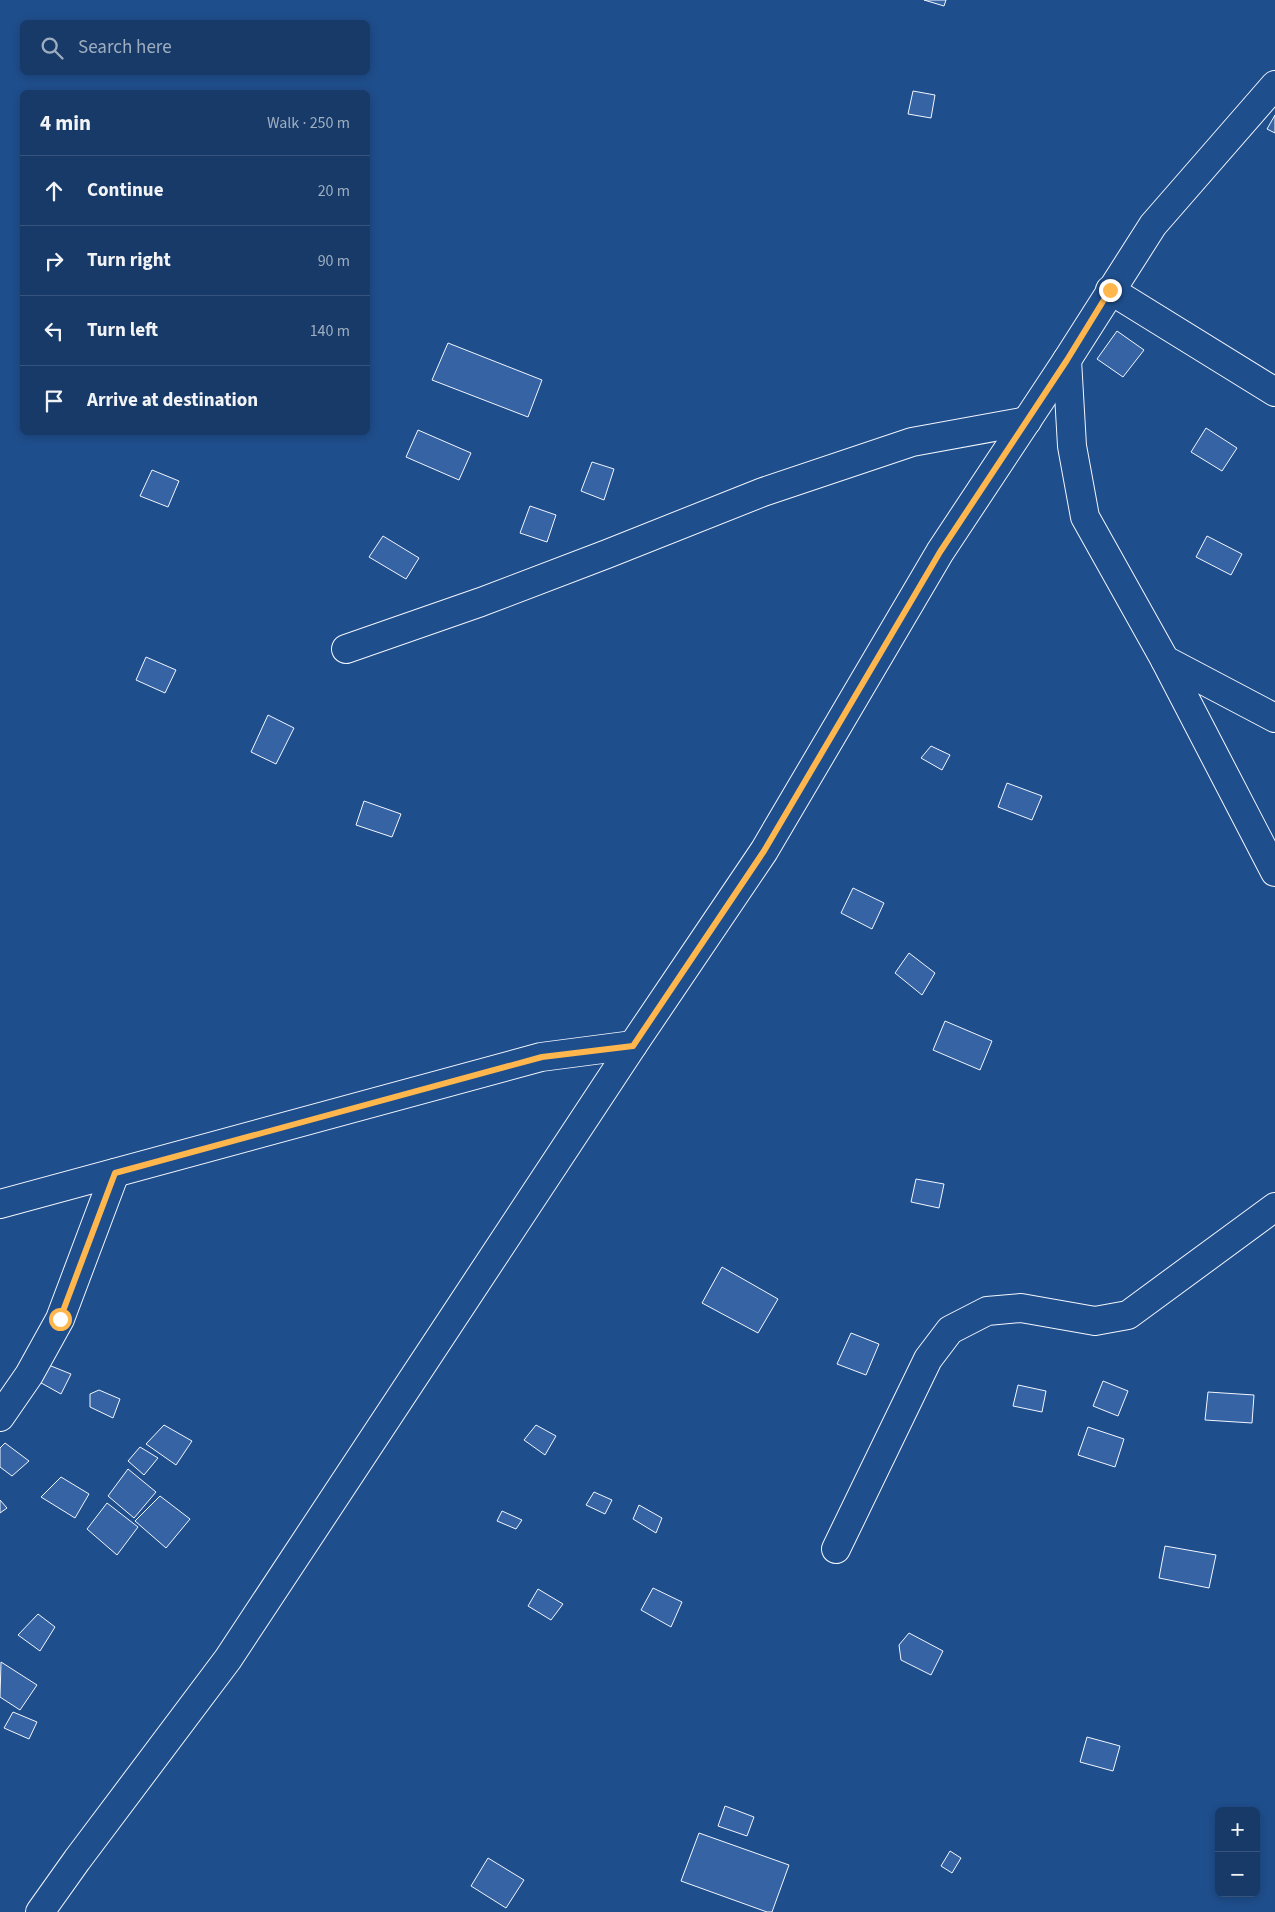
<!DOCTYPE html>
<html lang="en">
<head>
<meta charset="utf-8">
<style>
	:root { --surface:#173a69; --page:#244571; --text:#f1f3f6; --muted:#9eadc0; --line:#36547d }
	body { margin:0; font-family:"Source Sans 3",sans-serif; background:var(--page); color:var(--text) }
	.controls { position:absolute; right:15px; bottom:15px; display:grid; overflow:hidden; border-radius:8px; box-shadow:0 2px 8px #0003 }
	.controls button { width:45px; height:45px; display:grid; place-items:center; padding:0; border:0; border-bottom:1px solid var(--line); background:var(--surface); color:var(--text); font:25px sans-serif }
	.stop { position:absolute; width:15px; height:15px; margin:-11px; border:4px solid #ffb74d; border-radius:50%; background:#fff }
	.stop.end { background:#ffb74d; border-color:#fff; box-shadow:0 1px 5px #0008 }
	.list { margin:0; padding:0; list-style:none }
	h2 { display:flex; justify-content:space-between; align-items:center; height:65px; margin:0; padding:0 20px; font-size:21px }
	h2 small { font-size:16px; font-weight:400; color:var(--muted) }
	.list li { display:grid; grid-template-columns:32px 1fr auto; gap:15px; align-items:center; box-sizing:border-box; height:70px; padding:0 20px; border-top:1px solid var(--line) }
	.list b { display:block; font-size:19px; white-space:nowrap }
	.list em { font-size:16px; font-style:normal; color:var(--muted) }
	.icon { flex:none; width:28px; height:28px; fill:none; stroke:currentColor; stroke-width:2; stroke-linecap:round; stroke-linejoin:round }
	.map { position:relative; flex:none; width:1275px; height:1912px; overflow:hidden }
	.search { position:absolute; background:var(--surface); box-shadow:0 2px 8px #0003; left:20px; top:20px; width:350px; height:55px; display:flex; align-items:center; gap:12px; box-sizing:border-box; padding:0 18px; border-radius:8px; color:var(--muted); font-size:19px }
	.panel { position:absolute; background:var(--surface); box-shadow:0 2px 8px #0003; left:20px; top:90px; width:350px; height:345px; border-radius:8px }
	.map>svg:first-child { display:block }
	.building { fill:#3563a3; stroke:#f2f6ff }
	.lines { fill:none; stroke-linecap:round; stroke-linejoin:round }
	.minor-casing { stroke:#f2f6ff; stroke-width:30 }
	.minor { stroke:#1f4e8c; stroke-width:28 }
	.route { stroke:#ffb74d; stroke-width:6 }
</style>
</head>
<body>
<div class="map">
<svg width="1275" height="1912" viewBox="0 0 1275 1912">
	<rect width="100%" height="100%" fill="#1f4e8c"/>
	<g class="building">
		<path d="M 924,0 L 946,0 L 944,6 Z"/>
		<path d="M 913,91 L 935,95 L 931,118 L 908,114 Z"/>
		<path d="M 1275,115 L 1275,133 L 1267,129 Z"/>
		<path d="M 1117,331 L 1144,350 L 1123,377 L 1097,359 Z"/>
		<path d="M 448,343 L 542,380 L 528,417 L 432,380 Z"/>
		<path d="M 1206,428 L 1237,448 L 1222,471 L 1191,452 Z"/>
		<path d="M 418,430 L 471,453 L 459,480 L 406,457 Z"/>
		<path d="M 592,462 L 614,469 L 604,500 L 581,491 Z"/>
		<path d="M 152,470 L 179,481 L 168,507 L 140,496 Z"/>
		<path d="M 530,506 L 556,515 L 547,542 L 520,533 Z"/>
		<path d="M 383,536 L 419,558 L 406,579 L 369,557 Z"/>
		<path d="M 1207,536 L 1242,554 L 1231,575 L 1196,557 Z"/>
		<path d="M 146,657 L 176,670 L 165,693 L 136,680 Z"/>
		<path d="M 268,715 L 294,728 L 276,764 L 251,752 Z"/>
		<path d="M 931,746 L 950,755 L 942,770 L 921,758 Z"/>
		<path d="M 1007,783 L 1042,796 L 1032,820 L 998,807 Z"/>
		<path d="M 364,801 L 401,814 L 392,837 L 356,825 Z"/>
		<path d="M 853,888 L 884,903 L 872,929 L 841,913 Z"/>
		<path d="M 909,953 L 935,973 L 922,995 L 895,973 Z"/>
		<path d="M 945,1021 L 992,1041 L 980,1070 L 933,1050 Z"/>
		<path d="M 916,1179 L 944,1184 L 939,1208 L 911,1202 Z"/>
		<path d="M 722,1267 L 778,1299 L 758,1333 L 702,1303 Z"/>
		<path d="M 851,1333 L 879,1344 L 866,1375 L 837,1364 Z"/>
		<path d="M 46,1364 L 71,1374 L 61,1394 L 34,1379 Z"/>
		<path d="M 1103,1381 L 1128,1391 L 1118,1416 L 1093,1406 Z"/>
		<path d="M 1018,1385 L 1046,1391 L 1042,1412 L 1013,1406 Z"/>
		<path d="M 99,1390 L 120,1399 L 113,1418 L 90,1407 L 90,1394 Z"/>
		<path d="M 1208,1392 L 1254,1395 L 1252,1423 L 1205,1420 Z"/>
		<path d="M 164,1425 L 192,1441 L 176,1465 L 146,1444 Z"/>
		<path d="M 536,1425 L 556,1436 L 545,1455 L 524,1440 Z"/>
		<path d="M 1088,1427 L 1124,1439 L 1115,1467 L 1078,1455 Z"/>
		<path d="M 5,1443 L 29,1461 L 12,1476 L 0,1467 L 0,1448 Z"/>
		<path d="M 140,1447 L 158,1458 L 144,1475 L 128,1461 Z"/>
		<path d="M 128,1469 L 156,1492 L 134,1518 L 108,1496 Z"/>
		<path d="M 61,1477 L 89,1494 L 75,1518 L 41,1497 Z"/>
		<path d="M 594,1492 L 612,1500 L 605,1514 L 586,1505 Z"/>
		<path d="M 160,1496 L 190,1519 L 166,1548 L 135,1521 Z"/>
		<path d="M 0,1500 L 7,1508 L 0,1513 Z"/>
		<path d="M 107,1503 L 138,1527 L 117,1555 L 87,1529 Z"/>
		<path d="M 639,1505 L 662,1518 L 656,1533 L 633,1519 Z"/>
		<path d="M 502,1511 L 522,1520 L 516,1529 L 497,1521 Z"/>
		<path d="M 1165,1546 L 1216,1555 L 1209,1588 L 1159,1578 Z"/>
		<path d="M 653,1588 L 682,1602 L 671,1627 L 641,1610 Z"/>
		<path d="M 538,1589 L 563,1604 L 551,1620 L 528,1606 Z"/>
		<path d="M 38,1614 L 55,1627 L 40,1651 L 18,1635 Z"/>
		<path d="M 909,1633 L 943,1651 L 931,1675 L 901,1660 L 899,1645 Z"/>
		<path d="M 1,1662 L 37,1685 L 20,1710 L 0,1697 Z"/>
		<path d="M 13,1712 L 37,1722 L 29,1739 L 4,1728 Z"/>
		<path d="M 1087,1737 L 1120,1746 L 1113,1771 L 1080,1762 Z"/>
		<path d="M 725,1806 L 754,1817 L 747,1836 L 718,1826 Z"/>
		<path d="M 699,1833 L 789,1865 L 772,1912 L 767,1912 L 681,1881 Z"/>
		<path d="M 950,1851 L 961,1858 L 952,1873 L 941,1866 Z"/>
		<path d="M 488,1858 L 524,1880 L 506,1908 L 471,1886 Z"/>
	</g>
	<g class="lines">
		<g class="minor-casing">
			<g id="minor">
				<path d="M 1110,290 L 1275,392"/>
				<path d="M 1067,360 L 1072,446 L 1085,517 L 1165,660 L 1275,718"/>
				<path d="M 346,649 L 481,602 L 607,554 L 763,492 L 912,442 L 1027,421"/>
				<path d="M 1165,660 L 1275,872"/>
				<path d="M 0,1204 L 541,1057 L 633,1045"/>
				<path d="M 0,1417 L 29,1375 L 60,1319 L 115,1173"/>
				<path d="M 836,1549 L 928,1359 L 950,1330 L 987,1311 L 1021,1308 L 1095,1321 L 1128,1315 L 1275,1207"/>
				<path d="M 40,1912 L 77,1860 L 228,1659 L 633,1045 L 764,851 L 940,552 L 1067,360 L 1153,225 L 1275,85"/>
			</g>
		</g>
		<use href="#minor" class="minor"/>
	</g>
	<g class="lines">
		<path class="route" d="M 60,1319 L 115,1173 L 542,1057 L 633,1046 L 764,851 L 940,552 L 1067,360 L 1110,290"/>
	</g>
</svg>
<div class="controls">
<button>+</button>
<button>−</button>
</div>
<div class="stop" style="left:60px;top:1319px"></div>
<div class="stop end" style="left:1110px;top:290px"></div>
<div class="search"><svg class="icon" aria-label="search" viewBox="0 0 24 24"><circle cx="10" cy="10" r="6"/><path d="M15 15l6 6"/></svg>Search here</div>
<section class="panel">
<h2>4 min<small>Walk · 250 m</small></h2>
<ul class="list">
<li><svg class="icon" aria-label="ahead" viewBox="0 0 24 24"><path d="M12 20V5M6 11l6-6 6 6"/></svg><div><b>Continue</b></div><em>20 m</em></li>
<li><svg class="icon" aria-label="right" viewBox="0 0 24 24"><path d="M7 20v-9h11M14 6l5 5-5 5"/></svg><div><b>Turn right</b></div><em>90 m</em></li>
<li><svg class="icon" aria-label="left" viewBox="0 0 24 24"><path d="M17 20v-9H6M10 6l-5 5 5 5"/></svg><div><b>Turn left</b></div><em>140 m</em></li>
<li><svg class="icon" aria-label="arrive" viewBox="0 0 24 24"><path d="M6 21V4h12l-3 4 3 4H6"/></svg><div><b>Arrive at destination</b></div></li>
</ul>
</section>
</div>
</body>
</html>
